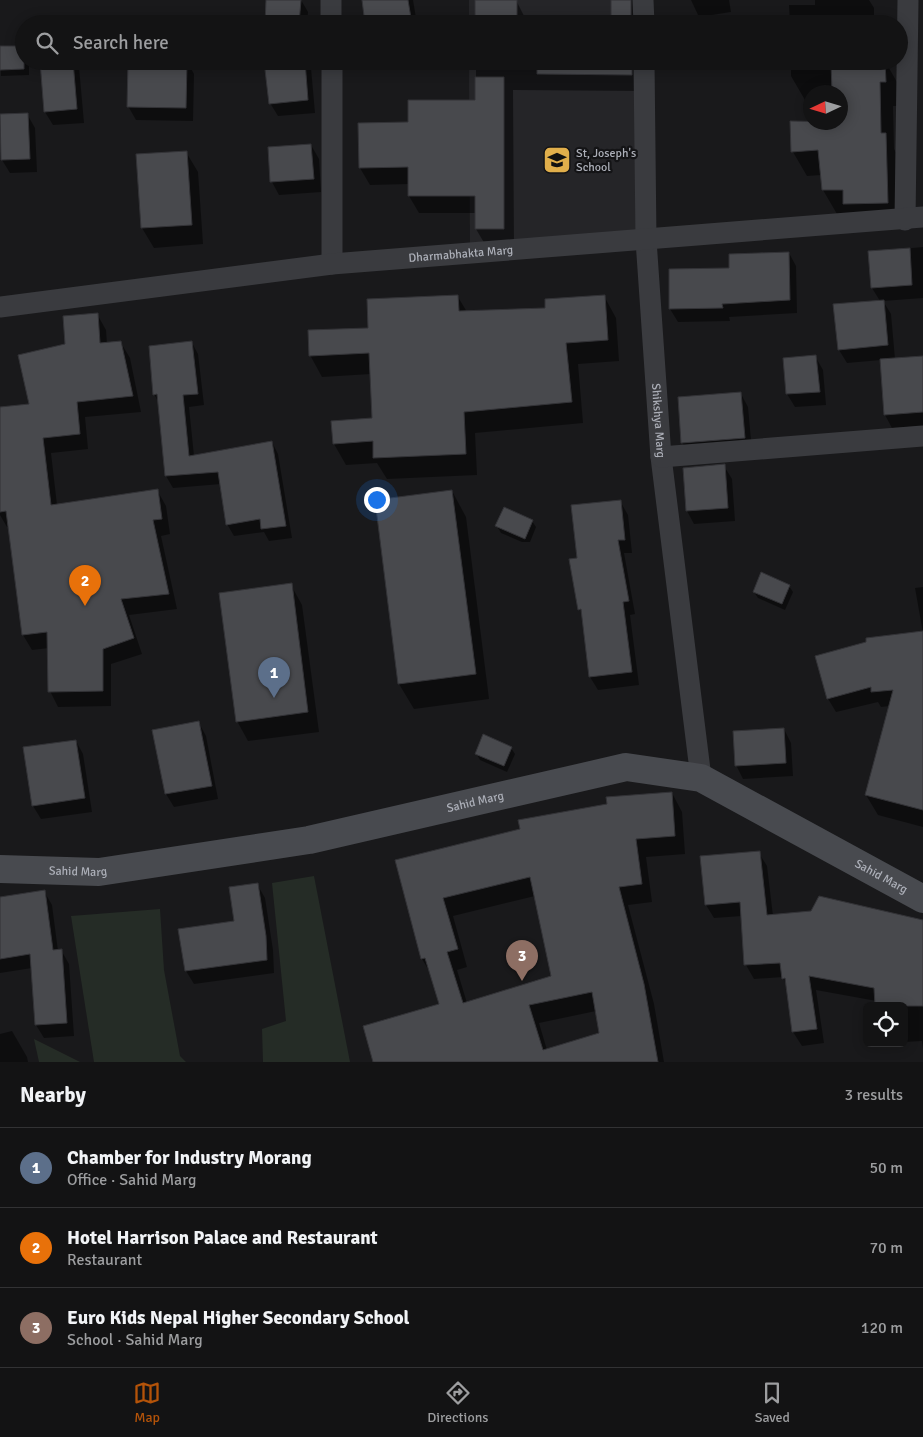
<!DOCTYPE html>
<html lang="en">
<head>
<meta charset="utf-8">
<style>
	:root { --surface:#131314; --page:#202022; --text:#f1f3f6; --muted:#9d9ea0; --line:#323234; --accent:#b45309 }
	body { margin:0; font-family:Signika,sans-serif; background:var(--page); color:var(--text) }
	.controls { position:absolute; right:15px; bottom:15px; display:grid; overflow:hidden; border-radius:8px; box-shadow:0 2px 12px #0003 }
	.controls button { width:45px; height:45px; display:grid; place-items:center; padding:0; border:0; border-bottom:1px solid var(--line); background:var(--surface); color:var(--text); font:25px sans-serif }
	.compass { position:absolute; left:803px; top:85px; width:45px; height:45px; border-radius:50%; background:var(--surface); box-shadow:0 2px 12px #0003; rotate:266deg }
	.you { position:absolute; left:376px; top:499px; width:18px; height:18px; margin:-12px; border:4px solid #fff; border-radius:50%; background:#1a73e8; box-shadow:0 0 0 8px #1a73e833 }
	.badge { display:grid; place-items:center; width:32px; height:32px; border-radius:50%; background:var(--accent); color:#fff; font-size:16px; font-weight:700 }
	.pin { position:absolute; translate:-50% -41px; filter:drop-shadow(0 1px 2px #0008) }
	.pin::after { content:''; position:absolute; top:26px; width:18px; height:15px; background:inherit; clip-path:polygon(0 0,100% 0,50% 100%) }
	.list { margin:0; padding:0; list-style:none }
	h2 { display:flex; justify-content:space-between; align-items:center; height:65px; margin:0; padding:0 20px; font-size:21px }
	h2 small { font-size:16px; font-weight:400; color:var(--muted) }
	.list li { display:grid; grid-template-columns:32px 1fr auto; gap:15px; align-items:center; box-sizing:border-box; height:80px; padding:0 20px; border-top:1px solid var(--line) }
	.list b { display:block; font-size:19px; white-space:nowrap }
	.list p { margin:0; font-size:16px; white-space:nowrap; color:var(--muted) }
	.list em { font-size:16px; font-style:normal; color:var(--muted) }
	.icon { flex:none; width:28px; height:28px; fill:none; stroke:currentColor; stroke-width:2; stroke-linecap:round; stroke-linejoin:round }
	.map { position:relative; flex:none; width:923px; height:1062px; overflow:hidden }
	.search { position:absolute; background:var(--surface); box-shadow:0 2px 12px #0003; left:15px; right:15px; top:15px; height:55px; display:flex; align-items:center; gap:12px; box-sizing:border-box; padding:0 18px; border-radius:28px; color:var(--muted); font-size:19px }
	.sheet { height:305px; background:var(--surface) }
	nav { display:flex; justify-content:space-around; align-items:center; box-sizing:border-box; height:70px; border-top:1px solid var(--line); background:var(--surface); font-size:14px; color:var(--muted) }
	nav a { display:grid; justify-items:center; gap:2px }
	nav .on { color:var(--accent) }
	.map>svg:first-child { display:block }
	.built { fill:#252528 }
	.green { fill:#252c26 }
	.shadow { fill:#0007; fill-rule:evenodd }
	.building { fill:#48494d; stroke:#333337; fill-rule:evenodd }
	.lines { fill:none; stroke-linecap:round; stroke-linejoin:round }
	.minor { stroke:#3a3b3f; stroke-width:21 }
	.secondary { stroke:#484a4f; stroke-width:28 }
	.labels { text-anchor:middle; stroke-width:4.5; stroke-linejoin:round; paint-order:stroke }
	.poi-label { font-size:12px; fill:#adb0b9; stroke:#141416; text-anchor:start }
	.street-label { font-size:12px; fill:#adb0b9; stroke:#141416 }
</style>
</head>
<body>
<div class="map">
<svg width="923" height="1062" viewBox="0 0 923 1062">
	<rect width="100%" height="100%" fill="#19191b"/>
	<g class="built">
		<path d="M 469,0 L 643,0 L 644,24 L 469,24 Z"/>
		<path d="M 469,61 L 644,61 L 646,240 L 470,254 Z"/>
	</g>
	<g class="green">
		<path d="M 314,876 L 350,1062 L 263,1062 L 262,1029 L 286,1021 L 272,883 Z"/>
		<path d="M 160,909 L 164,970 L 180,1056 L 186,1062 L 94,1062 L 71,916 Z"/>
		<path d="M 34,1039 L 80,1062 L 39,1062 Z"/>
	</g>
	<g class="shadow">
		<path d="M 268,0 L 301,0 L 308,12 L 307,24 L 266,24 Z"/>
		<path d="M 363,0 L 413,0 L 417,24 L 366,24 Z"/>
		<path d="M 516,0 L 526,20 L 612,21 L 612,0 L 635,0 L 640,24 L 476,24 Z"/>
		<path d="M 691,0 L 729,0 L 731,12 L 699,17 Z"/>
		<path d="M 815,0 L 869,0 L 874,8 L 874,24 L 790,24 L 789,5 L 815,5 Z"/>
		<path d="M 0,47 L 24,61 L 29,61 L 29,75 L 1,76 Z"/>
		<path d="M 41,61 L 76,61 L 79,67 L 84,123 L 53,125 L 45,112 Z"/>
		<path d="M 187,61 L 194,74 L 193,121 L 136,120 L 128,106 Z"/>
		<path d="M 266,61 L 308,61 L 311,68 L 315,113 L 278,116 L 270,103 Z"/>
		<path d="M 476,61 L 642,61 L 641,91 L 513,90 L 514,246 L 486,246 L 476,229 L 476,213 L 419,213 L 409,196 L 409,184 L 370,185 L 360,168 L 409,123 L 476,101 Z"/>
		<path d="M 791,61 L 885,61 L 898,84 L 899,106 L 893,106 L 894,149 L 899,158 L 901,226 L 837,214 L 823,190 L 821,175 L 807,176 L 793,152 L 792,122 L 840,122 L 840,92 L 810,92 L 810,100 L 805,100 L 791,76 Z"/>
		<path d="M 27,114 L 35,128 L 37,172 L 10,173 L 2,160 L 0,116 Z"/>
		<path d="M 311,145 L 319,159 L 321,192 L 279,195 L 272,182 Z"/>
		<path d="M 186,152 L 198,172 L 203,244 L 154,248 L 142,228 L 137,155 Z"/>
		<path d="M 923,247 L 923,298 L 883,301 L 891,314 L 895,359 L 923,358 L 923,426 L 892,428 L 885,415 L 881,360 L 847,363 L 839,350 L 880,301 L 872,288 L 870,252 Z"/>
		<path d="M 789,253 L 796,266 L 797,313 L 729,317 L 730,321 L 678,322 L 670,309 L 731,269 Z"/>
		<path d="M 604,296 L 616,318 L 619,361 L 578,364 L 583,423 L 475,433 L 477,475 L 387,479 L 377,463 L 346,465 L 334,444 L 373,419 L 371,374 L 322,377 L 310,355 L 369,330 L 458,297 L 467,312 L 547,309 Z"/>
		<path d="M 97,314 L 106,330 L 107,344 L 121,343 L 130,358 L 141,412 L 85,417 L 88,449 L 51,453 L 57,505 L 157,490 L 166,506 L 170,534 L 161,536 L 177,609 L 129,615 L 142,654 L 111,664 L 111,706 L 58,707 L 50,691 L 49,648 L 32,650 L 23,635 L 10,527 L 7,527 L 0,515 L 0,408 L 31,405 L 66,345 Z"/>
		<path d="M 192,343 L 198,354 L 204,405 L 189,407 L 194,456 L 272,442 L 278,454 L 292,538 L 269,541 L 264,532 L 234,536 L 227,524 L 221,484 L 173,488 L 166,476 L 159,403 L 154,394 Z"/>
		<path d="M 815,356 L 823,370 L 826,405 L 795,407 L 787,394 Z"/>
		<path d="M 741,394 L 748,407 L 752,451 L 690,456 L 682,442 Z"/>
		<path d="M 724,466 L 732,479 L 735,521 L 694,524 L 687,511 Z"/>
		<path d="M 452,491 L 466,517 L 489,699 L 414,709 L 399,684 Z"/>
		<path d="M 620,501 L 628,515 L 632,553 L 624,553 L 635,614 L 630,615 L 639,685 L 598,690 L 590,677 L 583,615 L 580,609 L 578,559 Z"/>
		<path d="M 532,521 L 536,527 L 530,542 L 522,542 L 501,533 L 497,526 Z"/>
		<path d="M 291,585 L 302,605 L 319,732 L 248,741 L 237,721 Z"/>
		<path d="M 789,586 L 793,592 L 785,610 L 758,598 L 754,592 Z"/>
		<path d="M 923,587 L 923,702 L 881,707 L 878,702 L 836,712 L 827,697 L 923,633 L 915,588 Z"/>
		<path d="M 923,719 L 923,827 L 878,815 L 866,795 Z"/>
		<path d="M 199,723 L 206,736 L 218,799 L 174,807 L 166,794 L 154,731 Z"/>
		<path d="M 784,729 L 791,743 L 793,776 L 743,779 L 736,765 Z"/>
		<path d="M 76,741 L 83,754 L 92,812 L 41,819 L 33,806 Z"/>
		<path d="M 511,748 L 515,754 L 507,772 L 480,760 L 476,753 Z"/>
		<path d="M 672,793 L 682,812 L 685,854 L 646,857 L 652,902 L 628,905 L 654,1004 L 664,1062 L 374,1062 L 440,1005 L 431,974 L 422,959 L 397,860 ZM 535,896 L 552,977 L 467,1003 L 457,970 L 467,967 L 453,916 ZM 596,1011 L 600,1033 L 547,1050 L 539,1023 Z"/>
		<path d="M 759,853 L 767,866 L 773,916 L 923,952 L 923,1049 L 922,1041 L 904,1042 L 904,1006 L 816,990 L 824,1043 L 802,1046 L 793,1032 L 787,986 L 783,977 L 754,979 L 746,965 L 742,916 L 714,918 L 706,905 Z"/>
		<path d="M 257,884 L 265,898 L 273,950 L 274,973 L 194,984 L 186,971 L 236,922 Z"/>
		<path d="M 44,891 L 52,905 L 58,951 L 61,950 L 69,964 L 74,1036 L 44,1038 L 36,1025 L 32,968 L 0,973 L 0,897 Z"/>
		<path d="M 12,1031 L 27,1057 L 28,1062 L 0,1062 L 0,1034 Z"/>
	</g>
	<g class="building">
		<path d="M 266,0 L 301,0 L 299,24 L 265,24 Z"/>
		<path d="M 362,0 L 408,0 L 412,24 L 365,24 Z"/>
		<rect x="475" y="0" width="42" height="24"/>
		<path d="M 611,0 L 631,0 L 631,24 L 538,24 L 538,19 L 611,19 Z"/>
		<path d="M 0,46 L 24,46 L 24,69 L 0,70 Z"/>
		<path d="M 40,61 L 73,61 L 77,109 L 44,112 Z"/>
		<path d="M 128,61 L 187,61 L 186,108 L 127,107 Z"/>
		<path d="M 264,61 L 305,61 L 308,100 L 269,104 Z"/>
		<path d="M 537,61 L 632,61 L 632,75 L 537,74 Z"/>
		<path d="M 831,61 L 885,61 L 886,82 L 880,82 L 881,133 L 886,133 L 888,203 L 843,204 L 843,190 L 822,190 L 818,150 L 791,152 L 790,121 L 840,122 L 840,92 L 832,92 Z"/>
		<path d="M 475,77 L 504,77 L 504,229 L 475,229 L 475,196 L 408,196 L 408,167 L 359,168 L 358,123 L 408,122 L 408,100 L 475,100 Z"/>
		<path d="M 28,113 L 30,159 L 1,160 L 0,114 Z"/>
		<path d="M 311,144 L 314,179 L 270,182 L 268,147 Z"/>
		<path d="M 187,151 L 192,225 L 141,228 L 136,154 Z"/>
		<path d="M 910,248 L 912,285 L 871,288 L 868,251 Z"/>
		<path d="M 789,252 L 790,300 L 722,304 L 723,308 L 669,309 L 669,269 L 729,268 L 729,254 Z"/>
		<path d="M 458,295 L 459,311 L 545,308 L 545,299 L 605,295 L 608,340 L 566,343 L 572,402 L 464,412 L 466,454 L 373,458 L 373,441 L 333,444 L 331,421 L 372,418 L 369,353 L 309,356 L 308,330 L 368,328 L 367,299 Z"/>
		<path d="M 884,300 L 888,345 L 838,350 L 833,304 Z"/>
		<path d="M 98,313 L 100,343 L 121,341 L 133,396 L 77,402 L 80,434 L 43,438 L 51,505 L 158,489 L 162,519 L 153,520 L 169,594 L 121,599 L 134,638 L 103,649 L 103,691 L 48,692 L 47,632 L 22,635 L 6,511 L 0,512 L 0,407 L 29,404 L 18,355 L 65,344 L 63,316 Z"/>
		<path d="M 192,341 L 198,394 L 183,395 L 189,456 L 272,441 L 286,526 L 261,529 L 260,519 L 226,525 L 218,472 L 165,476 L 157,394 L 153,395 L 149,346 Z"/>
		<path d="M 816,355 L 820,392 L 786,394 L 783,358 Z"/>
		<path d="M 923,356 L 923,412 L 884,415 L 880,359 Z"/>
		<path d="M 741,392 L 745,438 L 681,443 L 678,397 Z"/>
		<path d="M 725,464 L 728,508 L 686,511 L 683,468 Z"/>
		<path d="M 452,490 L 476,674 L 398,684 L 375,500 Z"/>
		<path d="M 621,500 L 625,540 L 618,540 L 629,601 L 623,602 L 632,672 L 589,677 L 581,609 L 578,610 L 569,559 L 577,558 L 571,505 Z"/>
		<path d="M 504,507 L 533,520 L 525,539 L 495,526 Z"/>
		<path d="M 761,572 L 790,585 L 782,604 L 753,592 Z"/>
		<path d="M 292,583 L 308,712 L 236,722 L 219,593 Z"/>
		<path d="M 923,631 L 923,810 L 865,795 L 893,690 L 871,692 L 871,687 L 827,699 L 815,656 L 866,642 L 866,638 Z"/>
		<path d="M 199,721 L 212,786 L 165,794 L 152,730 Z"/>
		<path d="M 784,728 L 786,763 L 735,766 L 733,731 Z"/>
		<path d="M 483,734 L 512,747 L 504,766 L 475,754 Z"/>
		<path d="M 76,740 L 85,798 L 32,806 L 23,747 Z"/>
		<path d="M 672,792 L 675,836 L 636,839 L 642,884 L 619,887 L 644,984 L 658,1062 L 373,1062 L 363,1026 L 439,1004 L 425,958 L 421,959 L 395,860 L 520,829 L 518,820 L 607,804 L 606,797 ZM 530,877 L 551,976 L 463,1003 L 447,952 L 458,949 L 443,898 ZM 592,992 L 599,1033 L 543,1050 L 529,1005 Z"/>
		<path d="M 760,851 L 767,915 L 811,911 L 819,896 L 923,920 L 923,1006 L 875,1006 L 874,988 L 809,976 L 817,1029 L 792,1032 L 785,978 L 782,979 L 780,963 L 744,965 L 740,902 L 705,905 L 700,856 Z"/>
		<path d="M 258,883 L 266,936 L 267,960 L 185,971 L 178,929 L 234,921 L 229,887 Z"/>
		<path d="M 45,890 L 53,950 L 62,949 L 67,1023 L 35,1025 L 30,954 L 0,959 L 0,897 Z"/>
	</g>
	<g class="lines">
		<g class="minor">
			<path d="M 331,0 L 331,24"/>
			<path d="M 643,0 L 644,24"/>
			<path d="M 332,61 L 332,264"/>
			<path id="s1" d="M 644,61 L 646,240 L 661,457 L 701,778"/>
			<path d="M 905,220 L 908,0"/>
			<path id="s2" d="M 0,307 L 332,264 L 923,217"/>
			<path d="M 661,457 L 923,436"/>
		</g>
		<path class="secondary" id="s3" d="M 0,869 L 99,872 L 309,840 L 626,767 L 701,778 L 923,899"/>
	</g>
	<defs>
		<g id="school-square" transform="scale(1.4375)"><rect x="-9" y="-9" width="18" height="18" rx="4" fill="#e1af4b" stroke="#141416"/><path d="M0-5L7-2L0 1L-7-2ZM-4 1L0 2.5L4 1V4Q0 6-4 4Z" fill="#111"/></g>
	</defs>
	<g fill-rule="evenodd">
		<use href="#school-square" x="557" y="160"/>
	</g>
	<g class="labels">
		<g class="poi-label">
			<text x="576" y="157">St, Joseph's<tspan x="576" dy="14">School</tspan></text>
		</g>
		<g class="street-label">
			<text dy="4" stroke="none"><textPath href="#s2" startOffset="464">Dharmabhakta Marg</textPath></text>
			<text dy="4" stroke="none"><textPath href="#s1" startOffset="360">Shikshya Marg</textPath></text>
			<text dy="4" stroke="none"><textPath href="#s3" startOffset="482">Sahid Marg</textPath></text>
			<text dy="4" stroke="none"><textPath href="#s3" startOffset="78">Sahid Marg</textPath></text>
			<text dy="4" stroke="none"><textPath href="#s3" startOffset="918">Sahid Marg</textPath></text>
		</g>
	</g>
</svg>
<div class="controls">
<button><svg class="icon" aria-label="locate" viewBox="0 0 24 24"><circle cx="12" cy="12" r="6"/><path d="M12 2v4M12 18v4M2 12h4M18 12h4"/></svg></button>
</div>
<svg class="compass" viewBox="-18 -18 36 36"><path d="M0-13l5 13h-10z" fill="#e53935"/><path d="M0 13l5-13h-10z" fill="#9d9ea0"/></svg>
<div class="you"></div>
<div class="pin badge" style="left:274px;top:698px;background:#5c6f8a">1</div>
<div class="pin badge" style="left:85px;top:606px;background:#e8710a">2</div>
<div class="pin badge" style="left:522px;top:981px;background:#8d6e63">3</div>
<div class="search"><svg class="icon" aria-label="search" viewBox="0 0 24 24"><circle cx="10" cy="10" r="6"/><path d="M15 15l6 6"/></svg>Search here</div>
</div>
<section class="sheet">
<h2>Nearby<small>3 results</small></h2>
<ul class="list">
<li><span class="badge" style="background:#5c6f8a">1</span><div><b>Chamber for Industry Morang</b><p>Office · Sahid Marg</p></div><em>50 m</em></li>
<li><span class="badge" style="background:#e8710a">2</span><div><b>Hotel Harrison Palace and Restaurant</b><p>Restaurant</p></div><em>70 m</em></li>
<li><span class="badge" style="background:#8d6e63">3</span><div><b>Euro Kids Nepal Higher Secondary School</b><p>School · Sahid Marg</p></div><em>120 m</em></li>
</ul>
</section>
<nav>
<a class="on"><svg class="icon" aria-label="map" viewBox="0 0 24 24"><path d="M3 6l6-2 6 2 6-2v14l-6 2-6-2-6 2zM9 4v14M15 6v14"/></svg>Map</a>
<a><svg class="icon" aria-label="directions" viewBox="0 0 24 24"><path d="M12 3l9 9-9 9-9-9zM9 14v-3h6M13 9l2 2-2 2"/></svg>Directions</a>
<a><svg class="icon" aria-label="saved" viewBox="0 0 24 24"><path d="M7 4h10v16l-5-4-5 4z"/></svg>Saved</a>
</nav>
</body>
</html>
